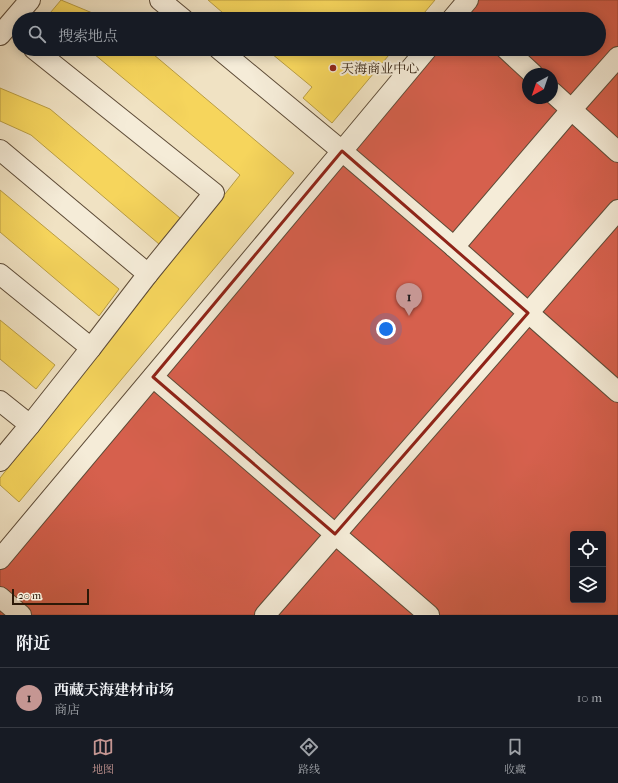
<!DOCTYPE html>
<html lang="zh">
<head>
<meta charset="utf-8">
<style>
	:root { --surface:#171b24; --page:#20242c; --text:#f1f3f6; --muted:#9ea1a6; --line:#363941; --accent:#c59692 }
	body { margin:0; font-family:"IM FELL French Canon","Noto Serif SC",serif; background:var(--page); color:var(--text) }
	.controls { position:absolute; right:12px; bottom:12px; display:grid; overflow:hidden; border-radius:4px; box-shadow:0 2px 10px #0003 }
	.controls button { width:36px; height:36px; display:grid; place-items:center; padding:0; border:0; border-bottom:1px solid var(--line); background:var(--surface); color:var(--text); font:20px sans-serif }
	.compass { position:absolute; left:522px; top:68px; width:36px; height:36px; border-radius:50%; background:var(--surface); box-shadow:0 2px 10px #0003; rotate:220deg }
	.scale { position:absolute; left:12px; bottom:10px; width:77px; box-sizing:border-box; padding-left:4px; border:2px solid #2c1908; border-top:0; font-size:11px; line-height:14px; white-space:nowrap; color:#2c1908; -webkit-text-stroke:3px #f5ecd8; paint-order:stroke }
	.you { position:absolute; left:386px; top:329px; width:14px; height:14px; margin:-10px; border:3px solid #fff; border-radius:50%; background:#1a73e8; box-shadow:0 0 0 6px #1a73e833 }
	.badge { display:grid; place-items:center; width:26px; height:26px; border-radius:50%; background:var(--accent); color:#111; font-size:13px; font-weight:700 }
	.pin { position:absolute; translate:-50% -33px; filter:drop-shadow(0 1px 2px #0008) }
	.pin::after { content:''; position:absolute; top:21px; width:14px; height:12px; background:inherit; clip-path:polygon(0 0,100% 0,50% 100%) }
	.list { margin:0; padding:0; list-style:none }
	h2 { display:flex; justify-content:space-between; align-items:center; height:52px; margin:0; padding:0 16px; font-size:17px }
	h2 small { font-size:13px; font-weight:400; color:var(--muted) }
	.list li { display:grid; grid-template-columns:26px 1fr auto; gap:12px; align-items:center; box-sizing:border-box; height:60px; padding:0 16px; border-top:1px solid var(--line) }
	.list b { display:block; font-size:15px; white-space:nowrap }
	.list p { margin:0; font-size:13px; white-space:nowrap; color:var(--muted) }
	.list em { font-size:13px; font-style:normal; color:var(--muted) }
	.icon { flex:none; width:22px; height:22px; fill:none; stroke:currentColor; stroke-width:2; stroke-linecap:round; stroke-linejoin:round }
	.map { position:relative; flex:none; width:618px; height:615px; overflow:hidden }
	.search { position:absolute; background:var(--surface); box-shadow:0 2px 10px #0003; left:12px; right:12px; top:12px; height:44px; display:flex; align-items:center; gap:10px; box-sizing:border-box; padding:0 14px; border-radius:22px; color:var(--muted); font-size:15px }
	.sheet { height:112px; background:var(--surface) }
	nav { display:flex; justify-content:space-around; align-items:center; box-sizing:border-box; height:56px; border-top:1px solid var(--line); background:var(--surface); font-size:11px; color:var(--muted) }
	nav a { display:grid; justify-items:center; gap:2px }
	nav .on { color:var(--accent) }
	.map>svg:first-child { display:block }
	.homes { fill:#f6d55c; stroke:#b99d43 }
	.shops { fill:#d6604d; stroke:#a34b38; fill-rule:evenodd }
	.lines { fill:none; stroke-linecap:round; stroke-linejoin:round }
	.street-casing { stroke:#5d4b37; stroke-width:22 }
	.street { stroke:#f5ecd8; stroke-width:20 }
	.marked { fill:none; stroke:#8f2418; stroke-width:3; stroke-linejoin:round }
	.poi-dot { fill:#8f2418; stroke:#f5ecd8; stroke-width:1.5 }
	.labels { text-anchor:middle; stroke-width:4; stroke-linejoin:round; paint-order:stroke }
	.poi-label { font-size:13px; fill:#2c1908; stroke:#f5ecd8; text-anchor:start }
</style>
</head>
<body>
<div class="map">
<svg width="618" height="615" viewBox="0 0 618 615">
	<rect width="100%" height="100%" fill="#f0e2c3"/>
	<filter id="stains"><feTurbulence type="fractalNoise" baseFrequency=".005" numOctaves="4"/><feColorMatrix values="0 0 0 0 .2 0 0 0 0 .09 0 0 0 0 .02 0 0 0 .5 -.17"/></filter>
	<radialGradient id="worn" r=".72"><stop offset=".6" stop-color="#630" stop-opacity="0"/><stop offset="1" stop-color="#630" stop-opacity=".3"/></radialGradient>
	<g class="homes">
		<path d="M 61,0 L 107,19 L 45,19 Z"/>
		<path d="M 208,0 L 435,0 L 419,19 L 230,19 Z"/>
		<path d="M 501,0 L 618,0 L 618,15 L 599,38 L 599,19 L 503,19 L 492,10 Z"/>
		<path d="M 82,49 L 147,49 L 294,173 L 19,502 L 0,485 L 0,478 L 240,175 L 94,54 Z"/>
		<path d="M 266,49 L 394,49 L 332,123 L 303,98 L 312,87 Z"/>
		<path d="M 464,49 L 478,49 L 528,91 L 528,98 L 537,98 L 543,104 L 446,220 L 372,158 Z"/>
		<path d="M 539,49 L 590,49 L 569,74 Z"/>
		<path d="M 0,88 L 50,109 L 180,218 L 159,244 L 31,135 L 0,121 Z"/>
		<path d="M 618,99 L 618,123 L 606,113 Z"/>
		<path d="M 580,135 L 618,168 L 618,187 L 521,299 L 474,259 Z"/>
		<path d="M 352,184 L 424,246 L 265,431 L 192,369 Z"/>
		<path d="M 0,190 L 119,289 L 99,316 L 0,232 Z"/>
		<path d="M 449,285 L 495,325 L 339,506 L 293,466 Z"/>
		<path d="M 0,320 L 55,365 L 36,389 L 0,359 Z"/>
		<path d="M 520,346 L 618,430 L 618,511 L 480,392 Z"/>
		<path d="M 461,408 L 618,544 L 618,615 L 601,615 L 584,600 L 603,600 L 603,534 L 573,534 L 573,591 L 418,458 Z"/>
		<path d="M 186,416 L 268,485 L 156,615 L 46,615 L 28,600 Z"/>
		<path d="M 399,481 L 555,615 L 457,615 L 357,530 Z"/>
		<path d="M 265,489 L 315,531 L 243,615 L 156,615 Z"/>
		<path d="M 340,550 L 415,615 L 312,615 L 296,601 Z"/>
	</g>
	<path class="shops" d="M 465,0 L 618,0 L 618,615 L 0,615 L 0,553 L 424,49 L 599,49 L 599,19 L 449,19 ZM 528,74 L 552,74 L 552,98 L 528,98 ZM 573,534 L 603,534 L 603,600 L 573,600 Z"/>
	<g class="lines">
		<g class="street-casing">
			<g id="street">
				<path d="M 160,0 L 183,19"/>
				<path d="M 452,19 L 468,0"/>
				<path d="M 0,35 L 30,0"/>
				<path d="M 219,49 L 342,151 L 427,49"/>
				<path d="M 506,49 L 533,74"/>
				<path d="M 552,92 L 618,152"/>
				<path d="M 0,150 L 148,274"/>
				<path d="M 454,247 L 618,392"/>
				<path d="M 0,274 L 91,348 L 148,274 L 214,193 L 34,49"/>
				<path d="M 153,377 L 429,615"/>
				<path d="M 0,401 L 30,425 L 91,348"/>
				<path d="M 0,461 L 30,425"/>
				<path d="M 0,559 L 342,151 L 454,247 L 571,110 L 618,57"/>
				<path d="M 0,597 L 21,615"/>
				<path d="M 265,615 L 618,210"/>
			</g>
		</g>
		<use href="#street" class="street"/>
	</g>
	<path class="marked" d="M 342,151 L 528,313 L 335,534 L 153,377 Z"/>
	<circle class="poi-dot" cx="333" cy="68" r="4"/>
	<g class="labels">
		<g class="poi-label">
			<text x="341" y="73">天海商业中心</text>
		</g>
	</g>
	<rect width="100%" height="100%" filter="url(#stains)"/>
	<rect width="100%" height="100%" fill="url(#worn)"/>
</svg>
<div class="controls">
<button><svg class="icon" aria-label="locate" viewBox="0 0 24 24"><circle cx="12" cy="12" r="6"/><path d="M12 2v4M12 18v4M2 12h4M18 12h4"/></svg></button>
<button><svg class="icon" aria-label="layers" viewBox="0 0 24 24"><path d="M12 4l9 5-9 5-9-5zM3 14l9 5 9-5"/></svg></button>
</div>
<svg class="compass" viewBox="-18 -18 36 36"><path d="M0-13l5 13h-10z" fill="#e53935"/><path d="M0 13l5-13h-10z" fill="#9ea1a6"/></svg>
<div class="scale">20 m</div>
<div class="you"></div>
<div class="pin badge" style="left:409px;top:316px">1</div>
<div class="search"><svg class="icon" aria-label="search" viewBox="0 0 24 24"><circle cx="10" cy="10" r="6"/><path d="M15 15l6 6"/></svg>搜索地点</div>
</div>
<section class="sheet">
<h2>附近<small></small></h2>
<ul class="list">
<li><span class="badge">1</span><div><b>西藏天海建材市场</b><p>商店</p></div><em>10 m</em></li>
</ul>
</section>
<nav>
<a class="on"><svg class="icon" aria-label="map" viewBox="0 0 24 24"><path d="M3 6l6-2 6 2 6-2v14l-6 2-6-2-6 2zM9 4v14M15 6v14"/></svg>地图</a>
<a><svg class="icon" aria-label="directions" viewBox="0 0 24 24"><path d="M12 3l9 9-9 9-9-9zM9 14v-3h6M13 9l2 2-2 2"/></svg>路线</a>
<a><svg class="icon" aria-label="saved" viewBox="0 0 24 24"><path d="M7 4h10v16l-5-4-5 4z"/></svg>收藏</a>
</nav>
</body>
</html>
